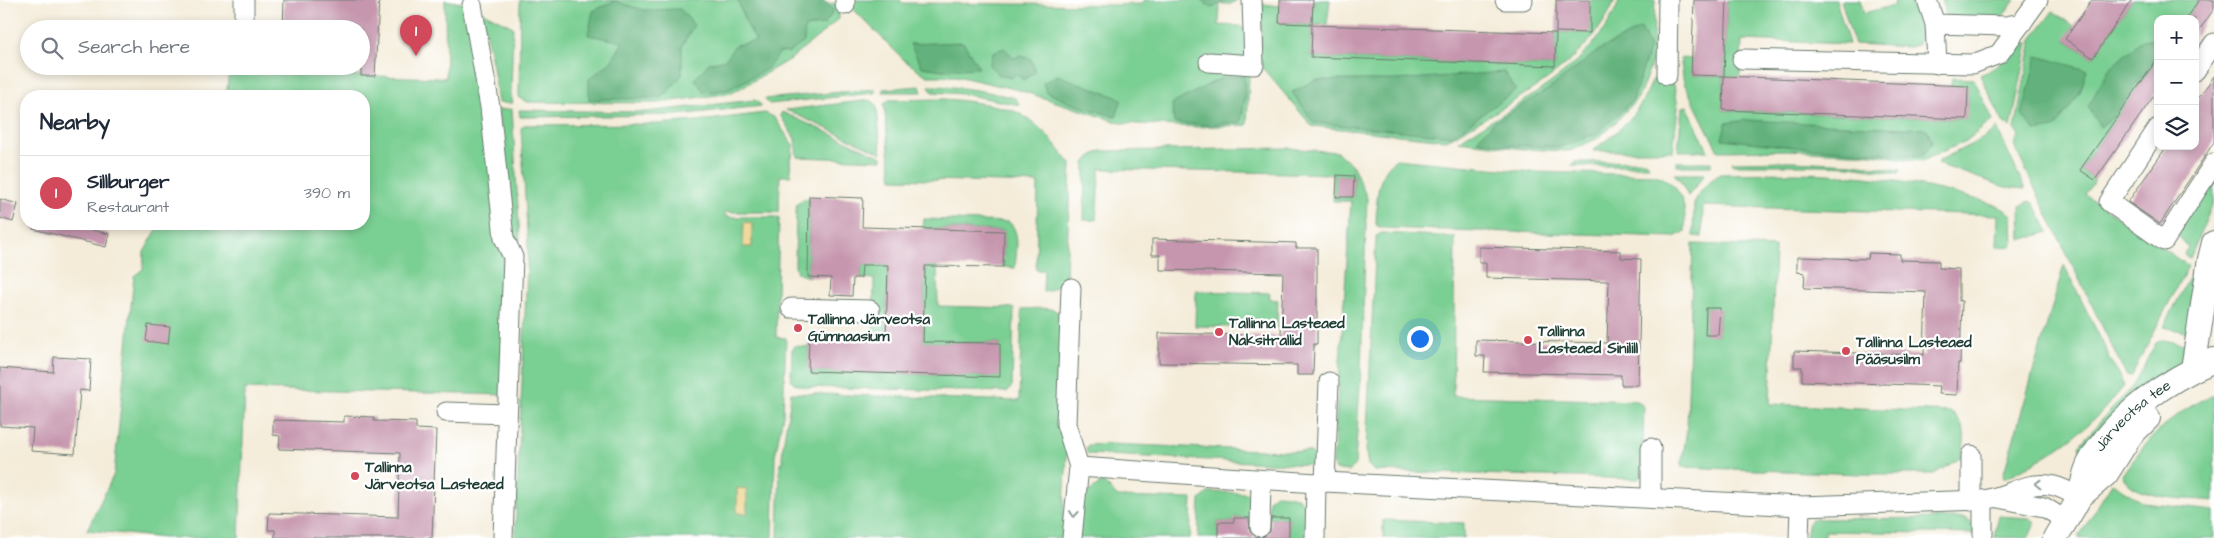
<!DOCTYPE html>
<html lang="en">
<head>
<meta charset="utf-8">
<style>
	:root { --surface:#fff; --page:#f2f2f3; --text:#1f2937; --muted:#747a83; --line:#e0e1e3; --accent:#d1495b }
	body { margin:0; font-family:"Architects Daughter",sans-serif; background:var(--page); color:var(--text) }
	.controls { position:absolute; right:15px; top:15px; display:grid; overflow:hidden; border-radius:10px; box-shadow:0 2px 8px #0003 }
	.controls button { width:45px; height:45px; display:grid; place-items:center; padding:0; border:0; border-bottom:1px solid var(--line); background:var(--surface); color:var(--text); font:25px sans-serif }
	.you { position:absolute; left:1419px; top:338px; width:18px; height:18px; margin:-12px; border:4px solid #fff; border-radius:50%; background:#1a73e8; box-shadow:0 0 0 8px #1a73e833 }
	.badge { display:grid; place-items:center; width:32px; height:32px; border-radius:50%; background:var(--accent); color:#fff; font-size:16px; font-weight:700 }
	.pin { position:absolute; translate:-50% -41px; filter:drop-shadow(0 1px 2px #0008) }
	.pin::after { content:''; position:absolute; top:26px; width:18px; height:15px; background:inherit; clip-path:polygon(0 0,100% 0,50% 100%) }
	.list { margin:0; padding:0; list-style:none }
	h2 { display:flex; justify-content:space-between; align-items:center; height:65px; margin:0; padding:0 20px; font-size:21px }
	h2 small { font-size:16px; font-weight:400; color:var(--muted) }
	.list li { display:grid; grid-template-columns:32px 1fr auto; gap:15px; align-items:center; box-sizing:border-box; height:75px; padding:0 20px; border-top:1px solid var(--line) }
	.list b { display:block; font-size:19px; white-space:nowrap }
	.list p { margin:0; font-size:16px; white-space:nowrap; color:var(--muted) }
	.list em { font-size:16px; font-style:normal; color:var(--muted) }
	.icon { flex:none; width:28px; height:28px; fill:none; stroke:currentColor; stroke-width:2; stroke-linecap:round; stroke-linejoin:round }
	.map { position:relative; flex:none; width:2214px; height:538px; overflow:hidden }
	.search { position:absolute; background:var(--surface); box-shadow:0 2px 8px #0003; left:20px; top:20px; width:350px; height:55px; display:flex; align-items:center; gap:12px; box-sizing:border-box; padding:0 18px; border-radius:28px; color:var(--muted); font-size:19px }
	.panel { position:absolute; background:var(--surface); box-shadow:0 2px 8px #0003; left:20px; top:90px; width:350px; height:140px; border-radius:20px }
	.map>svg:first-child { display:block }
	.green { fill:#7acf93; stroke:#4c8664; fill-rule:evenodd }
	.forest { fill:#63b27d; stroke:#417858 }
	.sand { fill:#eeda9e; stroke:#868c69 }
	.building { fill:#c696ae }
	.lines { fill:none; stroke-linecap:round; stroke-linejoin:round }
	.minor-casing { stroke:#6a7a6e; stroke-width:21 }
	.major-casing { stroke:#6a7a6e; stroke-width:26 }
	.minor { stroke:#fff; stroke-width:19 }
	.major { stroke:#fff; stroke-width:24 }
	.oneway { stroke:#8f9e9a }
	.poi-dot { fill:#d1495b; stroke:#fff; stroke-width:2 }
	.labels { text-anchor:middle; stroke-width:4.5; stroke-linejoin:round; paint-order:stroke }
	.poi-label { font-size:15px; font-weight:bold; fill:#1f3d34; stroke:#fff; text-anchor:start }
	.street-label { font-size:15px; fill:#1f3d34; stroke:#fff }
</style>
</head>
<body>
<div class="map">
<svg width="2214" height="538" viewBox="0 0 2214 538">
	<rect width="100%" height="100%" fill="#fff"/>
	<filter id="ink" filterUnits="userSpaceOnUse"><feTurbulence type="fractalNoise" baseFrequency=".02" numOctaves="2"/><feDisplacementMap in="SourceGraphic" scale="10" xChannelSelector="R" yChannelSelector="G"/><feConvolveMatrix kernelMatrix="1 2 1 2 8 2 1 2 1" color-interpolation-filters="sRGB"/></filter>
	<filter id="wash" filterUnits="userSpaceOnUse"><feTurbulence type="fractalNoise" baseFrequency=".0096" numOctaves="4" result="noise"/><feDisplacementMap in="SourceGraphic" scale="20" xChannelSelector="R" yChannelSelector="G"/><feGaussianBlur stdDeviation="1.12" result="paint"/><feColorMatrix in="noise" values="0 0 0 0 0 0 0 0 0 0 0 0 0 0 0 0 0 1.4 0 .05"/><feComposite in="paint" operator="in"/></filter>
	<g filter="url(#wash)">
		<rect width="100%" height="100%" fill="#f4ecd9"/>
		<g class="green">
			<path d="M 445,0 L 472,5 L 504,238 L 507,395 L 245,389 L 239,538 L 165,538 L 87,530 L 114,474 L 134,276 L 143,269 L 144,252 L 160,224 L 364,224 L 364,96 L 226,96 L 229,72 L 446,78 Z"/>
			<path d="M 520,0 L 818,0 L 818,4 L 839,3 L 839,19 L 792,58 L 732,93 L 657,103 L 527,102 L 519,98 Z"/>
			<path d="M 851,0 L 901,0 L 901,3 L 1115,5 L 1143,4 L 1144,0 L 1237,0 L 1231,4 L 1220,4 L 1219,25 L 1240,26 L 1247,30 L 1249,74 L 1247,125 L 1198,127 L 1121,123 L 1019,90 L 956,76 L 927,76 L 904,60 L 853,9 Z"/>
			<path d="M 1313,0 L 1330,0 L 1327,25 L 1312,24 Z"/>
			<path d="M 1589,0 L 1615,0 C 1587,67 1512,101 1453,137 L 1446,140 L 1312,126 L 1260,65 L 1262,4 L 1280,6 L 1279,23 L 1312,25 L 1311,57 L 1555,66 L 1556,32 L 1590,33 Z"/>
			<path d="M 1620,0 L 1655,0 L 1652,62 L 1643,86 L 1638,98 L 1609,129 L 1596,139 L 1570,151 L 1524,149 L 1458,141 C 1519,103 1591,70 1620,0 Z"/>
			<path d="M 1727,0 L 1836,0 L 1849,44 L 1742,40 L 1740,77 L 1724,77 L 1723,110 L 1966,119 L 1968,86 L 1951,86 L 1952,78 L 1974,79 L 1993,120 L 1966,141 L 1922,161 L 1870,154 L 1788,150 L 1718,151 L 1684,83 L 1680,58 L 1692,59 L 1692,75 L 1724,76 Z"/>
			<path d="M 1841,0 L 1860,0 L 1864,13 L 1895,5 L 1894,0 L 1911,0 L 1921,36 L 1917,45 L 1909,47 L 1854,44 Z"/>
			<path d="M 1941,0 L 2015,0 L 2000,20 L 1947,18 Z"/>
			<path d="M 2132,0 L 2199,0 L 2185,19 L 2158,19 L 2158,58 L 2080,170 L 2095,180 L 2085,194 L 2188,266 L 2131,376 L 2126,375 L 2014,146 L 2019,136 L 2015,129 L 2032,39 L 2053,11 L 2074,26 L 2066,40 L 2093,58 Z"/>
			<path d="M 481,11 L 513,27 L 511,94 L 513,103 L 498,103 L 493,66 Z"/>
			<path d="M 2021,42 L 2028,43 L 2011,128 L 2003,122 L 1980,75 C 2000,66 2008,59 2021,42 Z"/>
			<path d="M 1653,79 L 1674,85 L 1678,107 L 1673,151 L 1592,151 C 1624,127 1638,116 1653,79 Z"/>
			<path d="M 920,86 L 922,92 L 883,92 L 883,89 Z"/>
			<path d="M 929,86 C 959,86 986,91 1015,98 L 1020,105 L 963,94 L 932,92 Z"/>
			<path d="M 875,89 L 875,93 L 769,104 L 764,99 Z"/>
			<path d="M 943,99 C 961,100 1007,105 1022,115 C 1042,126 1057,147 1071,164 L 1066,275 C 1060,284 1054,291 1043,292 L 1044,270 L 1036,270 L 1038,183 L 892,179 L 884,104 L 889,100 Z"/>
			<path d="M 755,100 L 762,106 L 676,115 L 520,117 L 519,110 L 645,112 Z"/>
			<path d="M 870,100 L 875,103 L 877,108 L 881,153 L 786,110 Z"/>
			<path d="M 1687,106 L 1708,151 L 1678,151 L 1682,107 Z"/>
			<path d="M 512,109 L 520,240 L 512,240 L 498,110 Z"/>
			<path d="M 782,112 L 882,157 L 882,160 L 797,157 L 795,139 L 780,115 Z"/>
			<path d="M 765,113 L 774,117 L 793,145 L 792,157 L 790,157 L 791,176 L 780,176 L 779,212 L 724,212 L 727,217 L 779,217 L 776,337 L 786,338 L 783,415 L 775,456 L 773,538 L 515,538 L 528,248 L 521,128 L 524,125 L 656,124 L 699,121 Z"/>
			<path d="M 1997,128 L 2025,189 L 2005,187 L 1938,164 L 1940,160 L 1982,139 Z"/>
			<path d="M 1289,148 L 1337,152 L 1353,166 L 1367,198 L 1361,370 L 1355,464 L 1350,471 L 1336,470 L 1333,463 L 1351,201 L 1333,201 L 1334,174 L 1100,169 L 1096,220 L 1084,220 L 1085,163 L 1090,157 L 1101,151 ZM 1338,175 L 1354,176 L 1353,197 L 1336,196 Z"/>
			<path d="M 1396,159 L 1532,172 L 1656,175 C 1683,185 1686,206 1685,232 L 1674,237 L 1382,228 L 1376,225 C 1377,200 1375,176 1396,159 Z"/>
			<path d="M 1646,161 L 1649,166 L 1572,166 L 1574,162 Z"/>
			<path d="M 1793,161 L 1853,164 L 1901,170 L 1899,173 L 1850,166 L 1820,165 L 1733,165 L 1732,162 Z"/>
			<rect x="1677" y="162" width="34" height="4"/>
			<path d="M 1788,173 C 1849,173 1908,180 1967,197 C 1983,201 1999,204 2012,215 L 2013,246 L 1997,247 L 1998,215 L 1703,206 L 1702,237 L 1693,236 L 1694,204 L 1698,195 L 1710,181 L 1720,174 Z"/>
			<path d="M 1674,174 L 1705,174 L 1688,196 L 1680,180 Z"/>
			<path d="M 2214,175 L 2214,201 L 2190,258 L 2184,255 L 2188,247 L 2176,233 Z"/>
			<path d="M 809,198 L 808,277 L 797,273 L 795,266 L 796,205 L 803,199 Z"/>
			<path d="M 2030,201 L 2034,203 L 2049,232 L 2021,240 L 2020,206 Z"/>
			<path d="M 924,219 L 1009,222 C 1021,232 1016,253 1015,268 L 1003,267 L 1004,231 L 923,228 Z"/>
			<path d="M 1382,233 L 1455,237 L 1453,396 L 1638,401 L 1644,407 L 1642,476 L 1639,479 L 1374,471 L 1368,465 L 1366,453 L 1376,236 Z"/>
			<path d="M 1693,244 L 1775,247 L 1770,404 L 1950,412 C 1968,425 1965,436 1962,457 L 1934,474 L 1860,474 L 1681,467 L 1687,430 ZM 1707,308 L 1720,309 L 1718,335 L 1705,334 Z"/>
			<path d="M 862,265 L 888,265 L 886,340 L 873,339 L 874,279 L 861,278 Z"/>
			<path d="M 2064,265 L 2124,386 C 2089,431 2054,453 2004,479 L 2003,476 Z"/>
			<path d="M 925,266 L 937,266 L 938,306 L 1014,308 L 1012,386 L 1007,392 L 805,387 L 795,384 L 791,380 L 792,349 L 795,346 L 809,347 L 809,371 L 999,377 L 1000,343 L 923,342 Z"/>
			<path d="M 2192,272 L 2196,274 L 2190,333 L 2164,327 Z"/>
			<path d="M 1196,291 L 1270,293 L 1269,299 L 1278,300 L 1277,328 L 1195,326 Z"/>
			<path d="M 1022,309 C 1035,309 1052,305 1061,315 L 1067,454 L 1062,538 L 778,538 L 780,463 L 782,463 C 782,440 789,417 791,393 L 1019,401 Z"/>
			<path d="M 2162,340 L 2190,345 L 2187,355 L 2085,453 L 2081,451 L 2079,446 L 2082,442 L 2132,387 L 2156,343 Z"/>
			<path d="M 2214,395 L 2214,501 C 2189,498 2134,501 2122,475 C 2146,440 2174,411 2214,395 Z"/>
			<path d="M 1108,444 L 1310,452 L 1315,457 L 1315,462 L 1311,465 L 1088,454 L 1086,449 L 1088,445 Z"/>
			<path d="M 1103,482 L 1118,497 L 1192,499 L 1190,538 L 1079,538 L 1081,507 L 1086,494 Z"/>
			<path d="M 2112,483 L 2144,503 L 2214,511 L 2214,538 L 2078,538 Z"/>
			<path d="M 1209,492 L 1247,493 L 1252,501 L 1253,518 L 1235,518 L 1234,522 L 1218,522 L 1218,538 L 1198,538 L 1200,500 Z"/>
			<path d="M 1276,494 C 1313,496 1306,507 1305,538 L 1284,538 L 1289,537 L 1289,518 L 1268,518 L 1269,499 Z"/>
			<path d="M 1999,516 L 2029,518 L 2034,521 L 2034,526 L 2028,538 L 1994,537 Z"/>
			<path d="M 1964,518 L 1972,523 L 1978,534 L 1825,531 L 1825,538 L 1806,538 L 1809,522 L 1811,519 Z"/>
			<path d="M 1383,520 L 1464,523 L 1464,538 L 1383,538 Z"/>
		</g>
		<g class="forest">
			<path d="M 738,0 L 823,0 L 834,10 L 824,25 L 805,27 L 804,42 L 789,53 L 780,52 L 767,69 L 728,90 L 704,92 L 695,79 L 709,63 L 726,59 L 735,45 L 756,41 L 744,19 Z"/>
			<path d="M 1201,0 L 1227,0 L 1212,8 Z"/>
			<path d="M 614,1 L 644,10 L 680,9 L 694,25 L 682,46 L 682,75 L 663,97 C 639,100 614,98 589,100 L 589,79 L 611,62 L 623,42 L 588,35 L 593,11 Z"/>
			<path d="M 1641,28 L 1650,47 L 1633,100 L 1597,134 L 1560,147 L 1506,145 L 1477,140 L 1494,122 L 1549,89 L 1599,50 Z"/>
			<path d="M 2158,39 L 2157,55 L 2112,118 L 2100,127 L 2088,106 L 2110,68 L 2141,41 Z"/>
			<path d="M 963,42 L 979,68 L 943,70 L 922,67 L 910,44 Z"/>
			<path d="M 1004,48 L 1014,58 L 1020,56 L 1031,59 L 1035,72 L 1023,80 L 1016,74 L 1012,78 L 1000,76 L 989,65 L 993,52 Z"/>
			<path d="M 2037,56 L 2087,70 L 2080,93 L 2055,128 L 2035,131 L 2022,115 Z"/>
			<path d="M 1504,72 L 1516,90 L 1452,136 L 1314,123 L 1292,92 L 1315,80 L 1396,80 Z"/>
			<path d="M 1057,75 L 1122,99 L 1116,117 L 1070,103 L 1046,92 L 1043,83 Z"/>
			<path d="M 1244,75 L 1245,98 L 1241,122 L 1207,125 L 1174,123 L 1172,104 L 1219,79 Z"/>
			<path d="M 1746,120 L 1927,129 L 1932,142 L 1923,156 L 1794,147 L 1722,139 L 1726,123 Z"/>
		</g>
		<g class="sand">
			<path d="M 744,222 L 752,223 L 752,247 L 743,247 Z"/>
			<path d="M 737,488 L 747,489 L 747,514 L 737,513 Z"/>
		</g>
		<g id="blocks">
			<g class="building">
				<path d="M 284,0 L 379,0 L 375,76 L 361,76 L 361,29 L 283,29 Z"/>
				<path d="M 1280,0 L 1313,0 L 1312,24 L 1279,23 Z"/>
				<path d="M 1556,0 L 1590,0 L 1590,33 L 1556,32 Z"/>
				<path d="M 1694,0 L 1727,0 L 1724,76 L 1691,75 Z"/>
				<path d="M 2092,0 L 2132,0 L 2093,58 L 2065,39 Z"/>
				<path d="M 2199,0 L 2214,0 L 2214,9 L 2195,36 L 2195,19 L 2185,19 Z"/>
				<path d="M 1312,25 L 1556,33 L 1555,66 L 1311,57 Z"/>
				<path d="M 2158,58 L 2158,90 L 2095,180 L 2080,170 Z"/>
				<path d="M 1724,76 L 1968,86 L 1967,119 L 1723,110 Z"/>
				<path d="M 2214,76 L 2214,142 L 2160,224 L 2128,202 L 2167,146 L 2195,146 L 2195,103 Z"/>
				<path d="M 1337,175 L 1354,176 L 1353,197 L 1336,197 Z"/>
				<path d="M 809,196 L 863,198 L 862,227 L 1004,231 L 1003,267 L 925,266 L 923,342 L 1000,343 L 1000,377 L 808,371 L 809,338 L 886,340 L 888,265 L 862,265 L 861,278 L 853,278 L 852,296 L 830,295 L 831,278 L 808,277 Z"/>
				<path d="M 0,199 L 18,204 L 13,222 L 0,218 Z"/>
				<path d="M 34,224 L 67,224 L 109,234 L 106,247 L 33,229 Z"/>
				<path d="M 1152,239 L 1296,243 L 1296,248 L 1317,248 L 1317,344 L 1314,344 L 1313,375 L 1297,375 L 1297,365 L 1159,363 L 1159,333 L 1281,336 L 1283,273 L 1160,270 L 1160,255 L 1152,255 Z"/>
				<path d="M 1479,247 L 1621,251 L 1621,258 L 1641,259 L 1638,385 L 1621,385 L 1621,375 L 1484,372 L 1485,356 L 1476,356 L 1476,340 L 1607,343 L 1609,281 L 1486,278 L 1486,263 L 1479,263 Z"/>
				<path d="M 1869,253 L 1900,254 L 1900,260 L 1939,261 L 1939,268 L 1959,269 L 1959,301 L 1962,301 L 1960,363 L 1958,363 L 1957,395 L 1939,394 L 1940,386 L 1802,381 L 1802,367 L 1794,367 L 1794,351 L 1924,355 L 1926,292 L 1804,288 L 1805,273 L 1797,272 L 1797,257 L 1868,259 Z"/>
				<path d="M 1706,308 L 1720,308 L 1718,335 L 1705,335 Z"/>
				<path d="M 148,325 L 170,327 L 168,344 L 146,341 Z"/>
				<path d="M 54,357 L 91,359 L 89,391 L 80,390 L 75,454 L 31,451 L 33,428 L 0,426 L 0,368 L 53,372 Z"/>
				<path d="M 344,416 L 374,417 L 374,421 L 416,422 L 416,429 L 436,430 L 432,538 L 275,538 L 275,530 L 268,530 L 269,513 L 398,517 L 400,453 L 279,449 L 280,436 L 273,435 L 273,420 L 344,422 Z"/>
				<path d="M 1234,518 L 1249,518 L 1250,532 L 1259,538 L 1218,538 L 1218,522 L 1234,522 Z"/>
				<path d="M 1271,518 L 1289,518 L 1289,538 L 1261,538 L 1270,532 Z"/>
			</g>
		</g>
	</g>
	<g filter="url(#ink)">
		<use href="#blocks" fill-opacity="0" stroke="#6a7a6e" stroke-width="1"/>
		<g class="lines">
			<g class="minor-casing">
				<g id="minor">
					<path d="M 845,0 L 845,5"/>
					<path d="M 1505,0 L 1523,0"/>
					<path d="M 1927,0 L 1935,24 L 1937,64"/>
					<path d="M 472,5 L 490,107 L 504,238 L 513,257 L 503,538"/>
					<path d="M 1935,24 L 2005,26 L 2022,23"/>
					<path d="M 244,29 L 244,0"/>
					<path d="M 1742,59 L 1973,64 L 1999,54 L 2038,0"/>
					<path d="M 1209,62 L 1254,65 L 1252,0"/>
					<path d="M 2195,71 L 2214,43"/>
					<path d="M 1667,75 L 1668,0"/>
					<path d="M 2158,128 L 2109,202 L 2164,241 L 2214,163"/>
					<path d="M 1071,288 L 1066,424 L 1079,467 L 1072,538"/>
					<path d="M 791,308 L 870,310"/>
					<path d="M 446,412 L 507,414"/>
					<path d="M 1651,448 L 1651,497"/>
					<path d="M 1971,455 L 1971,501"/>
					<path d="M 1079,467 L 1316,483"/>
					<path d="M 1325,482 L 1329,382"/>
					<path d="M 1998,498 L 2044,507 L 2065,520"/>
					<path d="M 1260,527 L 1261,481"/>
					<path d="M 1983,535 L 1983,500"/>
					<path d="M 1315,538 L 1316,483 L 1325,482 L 1800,506 L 1983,500 C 2007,497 2026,481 2050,485 C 2060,486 2070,493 2079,497"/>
					<path d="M 1799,538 L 1800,506"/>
				</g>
			</g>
			<g class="major-casing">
				<g id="major">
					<path d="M 2193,369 L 2210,259 L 2214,243"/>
					<path d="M 2079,497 L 2106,474 L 2130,436 L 2148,418"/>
					<path id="s1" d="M 2055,538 C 2063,524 2074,510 2080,495 C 2083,485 2084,472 2090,462 C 2117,415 2165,381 2214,360"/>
				</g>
			</g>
			<use href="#minor" class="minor"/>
			<use href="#major" class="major"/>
		</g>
		<defs><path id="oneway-chevron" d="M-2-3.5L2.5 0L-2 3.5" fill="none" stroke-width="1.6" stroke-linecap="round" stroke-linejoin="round" transform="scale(1.25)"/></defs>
		<g class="oneway">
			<use href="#oneway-chevron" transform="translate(2038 484) rotate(-179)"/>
			<use href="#oneway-chevron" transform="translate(1074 514) rotate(96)"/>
		</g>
	</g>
	<g class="poi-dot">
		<circle cx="798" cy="328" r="5"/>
		<circle cx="1219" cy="332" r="5"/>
		<circle cx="1528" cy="340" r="5"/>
		<circle cx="1846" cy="351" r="5"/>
		<circle cx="355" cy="476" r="5"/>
	</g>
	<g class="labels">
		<g class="poi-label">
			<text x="808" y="324">Tallinna Järveotsa<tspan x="808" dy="17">Gümnaasium</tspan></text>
			<text x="1229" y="328">Tallinna Lasteaed<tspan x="1229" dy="17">Naksitrallid</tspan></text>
			<text x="1538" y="336">Tallinna<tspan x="1538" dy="17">Lasteaed Sinilill</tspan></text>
			<text x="1856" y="347">Tallinna Lasteaed<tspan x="1856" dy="17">Pääsusilm</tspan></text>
			<text x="365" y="472">Tallinna<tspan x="365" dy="17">Järveotsa Lasteaed</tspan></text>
		</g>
		<g class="street-label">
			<text dy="5" stroke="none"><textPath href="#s1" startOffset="148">Järveotsa tee</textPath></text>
		</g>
	</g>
</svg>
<div class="controls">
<button>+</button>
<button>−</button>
<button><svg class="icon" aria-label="layers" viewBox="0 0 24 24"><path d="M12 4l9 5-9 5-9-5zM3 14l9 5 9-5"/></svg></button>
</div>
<div class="you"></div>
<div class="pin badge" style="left:416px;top:56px">1</div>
<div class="search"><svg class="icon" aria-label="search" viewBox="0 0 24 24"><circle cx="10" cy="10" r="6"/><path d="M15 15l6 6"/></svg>Search here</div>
<section class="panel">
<h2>Nearby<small></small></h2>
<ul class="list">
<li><span class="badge">1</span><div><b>Sillburger</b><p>Restaurant</p></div><em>390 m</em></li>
</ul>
</section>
</div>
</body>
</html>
